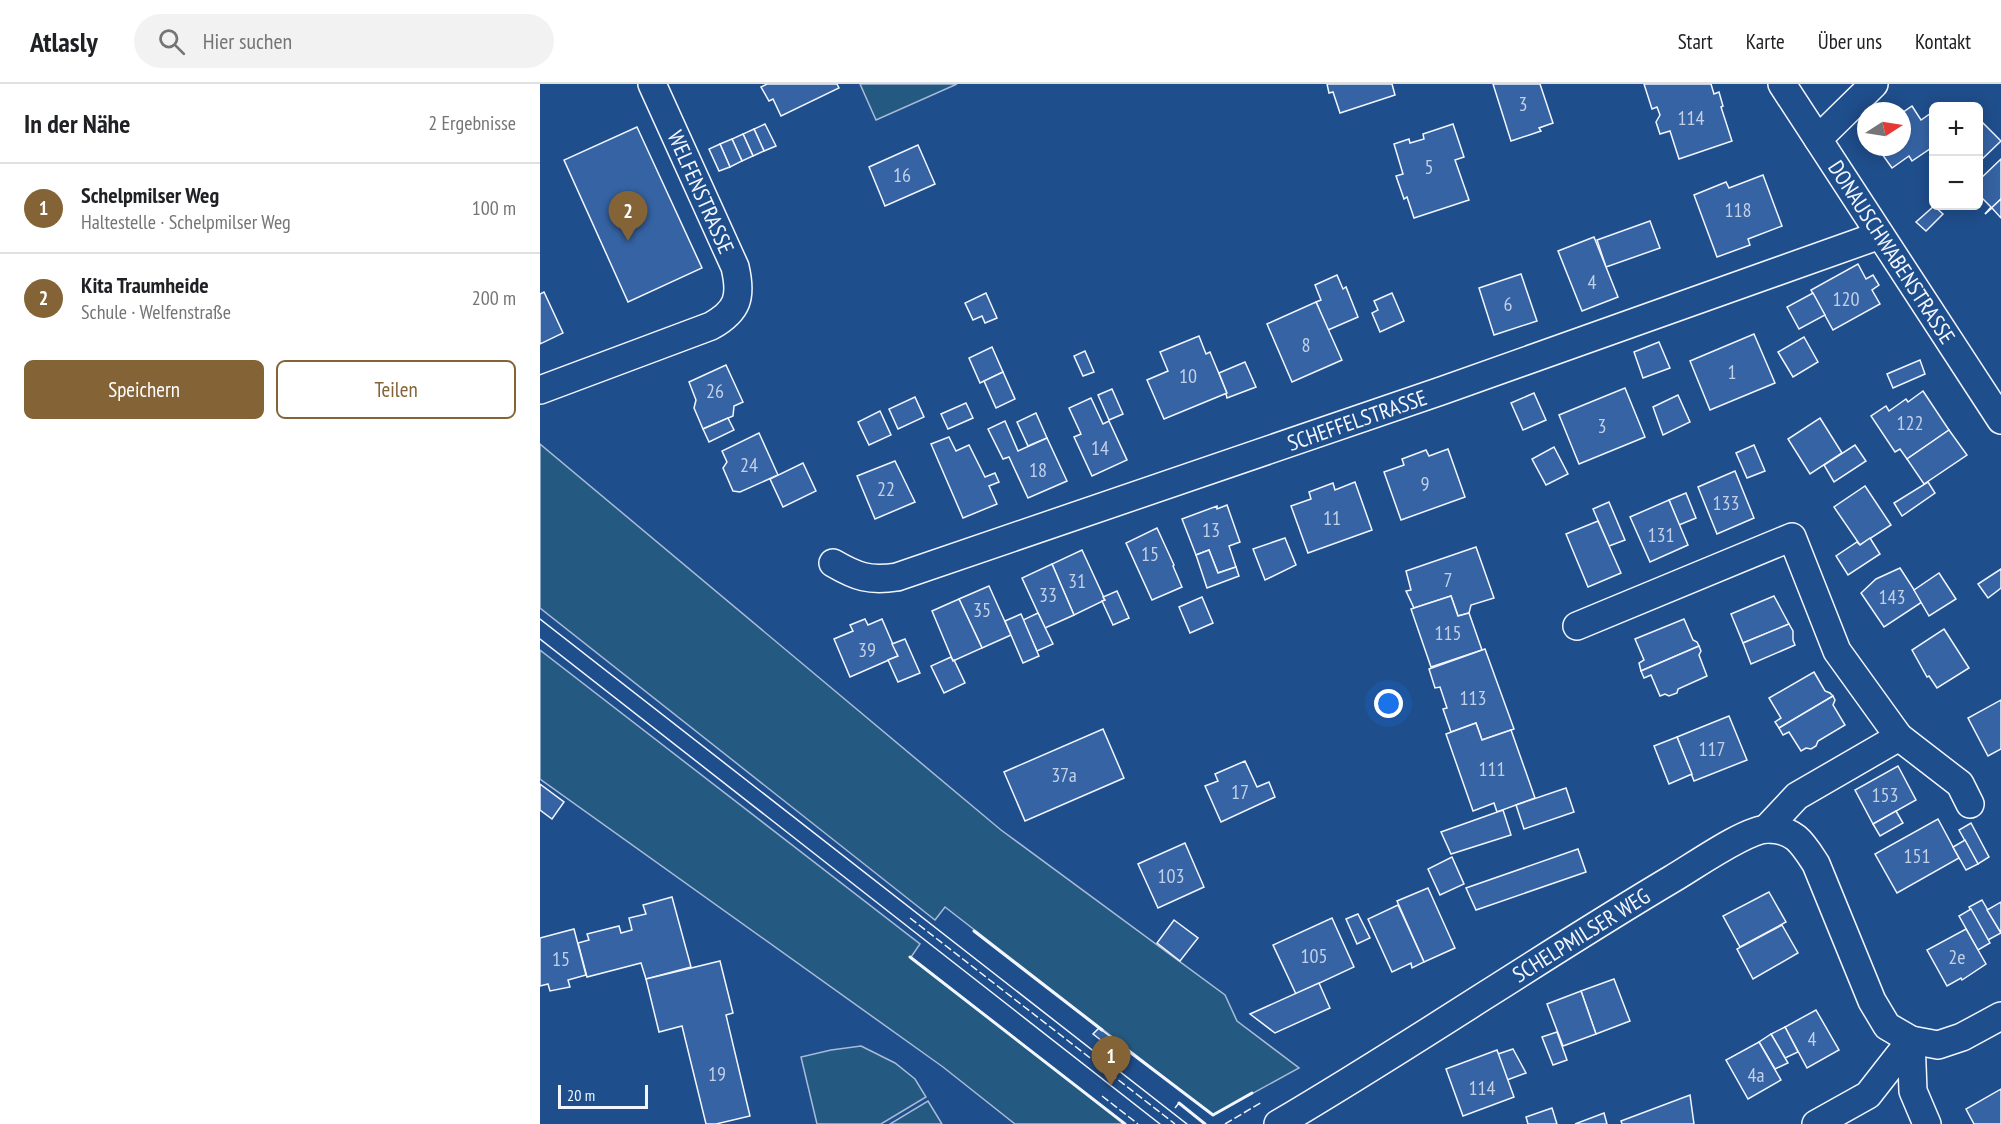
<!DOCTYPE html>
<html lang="de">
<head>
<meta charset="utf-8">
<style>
	:root { --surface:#fff; --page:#f2f2f2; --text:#202124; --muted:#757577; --line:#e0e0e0; --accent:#846436 }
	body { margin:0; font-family:"PT Sans Narrow",sans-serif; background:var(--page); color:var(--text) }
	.controls { position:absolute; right:18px; top:18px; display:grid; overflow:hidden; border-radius:9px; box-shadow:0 3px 15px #0003 }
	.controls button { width:54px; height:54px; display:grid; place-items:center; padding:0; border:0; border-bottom:2px solid var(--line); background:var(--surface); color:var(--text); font:30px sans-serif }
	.compass { position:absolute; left:1317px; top:18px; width:54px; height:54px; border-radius:50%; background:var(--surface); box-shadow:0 3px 15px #0003; rotate:78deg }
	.scale { position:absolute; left:18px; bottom:15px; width:90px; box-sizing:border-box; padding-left:6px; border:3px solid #f2f6ff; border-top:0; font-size:16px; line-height:21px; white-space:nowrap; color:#f2f6ff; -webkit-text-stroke:4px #1f4e8c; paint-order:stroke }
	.you { position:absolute; left:849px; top:620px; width:21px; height:21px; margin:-15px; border:4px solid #fff; border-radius:50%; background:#1a73e8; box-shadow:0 0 0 9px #1a73e833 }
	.badge { display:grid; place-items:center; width:39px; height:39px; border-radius:50%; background:var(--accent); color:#fff; font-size:20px; font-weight:700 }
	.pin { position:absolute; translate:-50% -50px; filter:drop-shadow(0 2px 3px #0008) }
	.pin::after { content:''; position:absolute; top:32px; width:21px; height:18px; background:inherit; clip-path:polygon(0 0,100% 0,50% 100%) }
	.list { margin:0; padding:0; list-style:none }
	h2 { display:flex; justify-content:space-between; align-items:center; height:78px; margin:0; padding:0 24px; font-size:26px }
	h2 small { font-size:20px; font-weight:400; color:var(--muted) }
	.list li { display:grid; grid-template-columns:39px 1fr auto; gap:18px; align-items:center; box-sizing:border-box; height:90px; padding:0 24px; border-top:2px solid var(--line) }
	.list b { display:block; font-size:22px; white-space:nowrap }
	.list p { margin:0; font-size:20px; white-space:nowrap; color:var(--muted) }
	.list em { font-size:20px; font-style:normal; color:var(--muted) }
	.actions { display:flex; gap:12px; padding:18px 24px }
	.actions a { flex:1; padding:14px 0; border:2px solid var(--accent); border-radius:9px; text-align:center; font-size:21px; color:var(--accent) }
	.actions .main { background:var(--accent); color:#fff }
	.icon { flex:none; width:33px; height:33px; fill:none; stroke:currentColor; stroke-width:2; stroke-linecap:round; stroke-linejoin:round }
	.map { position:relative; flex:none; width:1461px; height:1040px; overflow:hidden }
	header { display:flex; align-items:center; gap:36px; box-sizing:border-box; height:84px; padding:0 30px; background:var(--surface); border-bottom:2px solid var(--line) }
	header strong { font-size:28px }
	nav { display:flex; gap:33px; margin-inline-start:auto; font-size:21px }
	.search { width:420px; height:54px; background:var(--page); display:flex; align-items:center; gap:15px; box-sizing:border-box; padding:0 21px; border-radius:33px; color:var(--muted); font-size:22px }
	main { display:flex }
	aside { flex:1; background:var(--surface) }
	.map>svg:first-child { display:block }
	.green { fill:#245a82; stroke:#a8bbd7; stroke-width:1.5 }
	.building { fill:#3563a3; stroke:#f2f6ff; stroke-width:1.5 }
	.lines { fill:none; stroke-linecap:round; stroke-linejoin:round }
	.minor-casing { stroke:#f2f6ff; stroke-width:30 }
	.minor { stroke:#1f4e8c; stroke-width:27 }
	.tram { stroke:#f2f6ff; stroke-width:1.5 }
	.fence { stroke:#f2f6ff; stroke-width:1.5; stroke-dasharray:8 3; stroke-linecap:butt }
	.wall { stroke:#f2f6ff; stroke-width:3 }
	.labels { text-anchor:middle; stroke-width:4.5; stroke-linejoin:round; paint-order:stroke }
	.number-label { font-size:20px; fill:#c3d1e8 }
	.street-label { font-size:22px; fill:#f2f6ff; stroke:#1f4e8c }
</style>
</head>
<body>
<header>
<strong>Atlasly</strong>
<div class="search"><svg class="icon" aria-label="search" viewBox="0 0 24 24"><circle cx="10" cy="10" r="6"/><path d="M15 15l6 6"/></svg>Hier suchen</div>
<nav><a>Start</a><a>Karte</a><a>Über uns</a><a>Kontakt</a></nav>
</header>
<main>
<aside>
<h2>In der Nähe<small>2 Ergebnisse</small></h2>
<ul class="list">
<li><span class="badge">1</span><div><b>Schelpmilser Weg</b><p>Haltestelle · Schelpmilser Weg</p></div><em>100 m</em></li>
<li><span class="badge">2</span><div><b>Kita Traumheide</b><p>Schule · Welfenstraße</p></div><em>200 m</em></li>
</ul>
<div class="actions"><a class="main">Speichern</a><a>Teilen</a></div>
</aside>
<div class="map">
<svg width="1461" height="1040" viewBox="0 0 1461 1040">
	<rect width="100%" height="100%" fill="#1f4e8c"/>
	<g class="green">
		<path d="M 320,0 L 417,0 L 336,36 Z"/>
		<path d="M 0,360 L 461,746 L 685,911 L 697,937 L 759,984 L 673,1031 L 405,823 L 395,836 L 0,524 Z"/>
		<path d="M 0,566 L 380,860 L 371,873 L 585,1040 L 475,1040 L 403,983 L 0,695 Z"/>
		<path d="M 321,962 L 355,979 L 375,995 L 386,1013 L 341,1040 L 277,1040 L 261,973 L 291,966 Z"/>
		<path d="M 388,1017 L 402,1040 L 350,1040 Z"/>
	</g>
	<g class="building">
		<path d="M 227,0 L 297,0 L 299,4 L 241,32 L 233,15 L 229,17 L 221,3 Z"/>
		<path d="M 787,0 L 852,0 L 855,11 L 800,29 L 793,8 L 789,9 Z"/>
		<path d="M 953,0 L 1000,0 L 1013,39 L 999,44 L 1001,47 L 971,57 Z"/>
		<path d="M 1104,0 L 1171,0 L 1174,10 L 1179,8 L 1183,22 L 1181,23 L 1192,57 L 1139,75 L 1130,47 L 1120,50 L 1116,38 L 1120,31 L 1117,23 L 1112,25 Z"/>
		<path d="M 1372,22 L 1381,36 L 1394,27 L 1394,62 L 1372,77 L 1369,72 L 1352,84 L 1337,63 L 1362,63 L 1362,29 Z"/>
		<path d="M 1441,37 L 1461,57 L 1439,78 L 1438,39 Z"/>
		<path d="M 225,40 L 236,62 L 224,67 L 214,45 Z"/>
		<path d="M 913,40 L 924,73 L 915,76 L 929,116 L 874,134 L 867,113 L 864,115 L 856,92 L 863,90 L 854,60 L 869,55 L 870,59 L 884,55 L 883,50 Z"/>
		<path d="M 97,43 L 162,184 L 88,218 L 24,76 Z"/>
		<path d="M 214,45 L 224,67 L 213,72 L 203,50 Z"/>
		<path d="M 203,50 L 213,72 L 202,77 L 192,55 Z"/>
		<path d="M 192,55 L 202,77 L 190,83 L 180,60 Z"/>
		<path d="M 180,60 L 190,83 L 179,87 L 169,65 Z"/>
		<path d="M 378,61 L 395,100 L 345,122 L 329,83 Z"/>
		<path d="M 1461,75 L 1461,115 L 1445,130 L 1451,123 L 1438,110 L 1438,97 Z"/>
		<path d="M 1223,91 L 1242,142 L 1208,155 L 1210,161 L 1177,173 L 1154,111 L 1186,98 L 1189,104 Z"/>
		<path d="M 1461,115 L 1461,134 L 1452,124 L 1445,130 Z"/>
		<path d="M 1394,122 L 1403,130 L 1386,147 L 1376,138 Z"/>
		<path d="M 1110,137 L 1120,164 L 1066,183 L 1057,156 Z"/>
		<path d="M 1054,153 L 1078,213 L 1042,227 L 1018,167 Z"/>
		<path d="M 1318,180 L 1326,195 L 1333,191 L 1339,201 L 1332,206 L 1340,220 L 1293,246 L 1271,206 Z"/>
		<path d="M 981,190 L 997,237 L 954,251 L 939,204 Z"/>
		<path d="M 797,191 L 803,205 L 806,203 L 818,233 L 788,246 L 776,218 L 781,216 L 775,201 Z"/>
		<path d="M 4,208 L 23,249 L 0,260 L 0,210 Z"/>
		<path d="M 446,209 L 457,234 L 445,239 L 442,232 L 433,236 L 425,219 Z"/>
		<path d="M 852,209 L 864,237 L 840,248 L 832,229 L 838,226 L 834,217 Z"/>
		<path d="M 1273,209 L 1285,231 L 1259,245 L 1247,223 Z"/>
		<path d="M 776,218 L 802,276 L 752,298 L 727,240 Z"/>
		<path d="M 1214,250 L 1235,299 L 1170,326 L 1150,277 Z"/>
		<path d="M 659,252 L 666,270 L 670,268 L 687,309 L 624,335 L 607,296 L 628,287 L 620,268 Z"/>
		<path d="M 1264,253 L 1278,278 L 1253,293 L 1238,268 Z"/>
		<path d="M 1119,258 L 1130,284 L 1103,294 L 1094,268 Z"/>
		<path d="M 452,263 L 463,288 L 440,299 L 429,274 Z"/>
		<path d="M 545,267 L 554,288 L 543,292 L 534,272 Z"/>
		<path d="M 1380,276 L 1385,290 L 1353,304 L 1347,290 Z"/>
		<path d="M 705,278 L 716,303 L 687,314 L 686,310 L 687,309 L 679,289 Z"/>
		<path d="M 186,281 L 203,318 L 194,322 L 193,332 L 163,345 L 154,324 L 156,316 L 149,298 Z"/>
		<path d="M 463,288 L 475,315 L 456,324 L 444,297 Z"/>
		<path d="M 1085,304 L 1105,353 L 1039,380 L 1019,331 Z"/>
		<path d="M 572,305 L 583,330 L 569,336 L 558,311 Z"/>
		<path d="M 1383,307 L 1409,346 L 1367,375 L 1360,365 L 1355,368 L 1331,332 L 1346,322 L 1349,327 L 1366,315 L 1368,318 Z"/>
		<path d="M 994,309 L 1006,336 L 983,346 L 971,319 Z"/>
		<path d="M 1138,311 L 1150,338 L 1123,351 L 1113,323 Z"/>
		<path d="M 375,313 L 384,333 L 358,345 L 349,325 Z"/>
		<path d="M 551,314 L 563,340 L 569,337 L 587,376 L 552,392 L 534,353 L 541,350 L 529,324 Z"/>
		<path d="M 426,319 L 433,334 L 408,345 L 401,330 Z"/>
		<path d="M 340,327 L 351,351 L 329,361 L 318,338 Z"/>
		<path d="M 496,329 L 507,354 L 488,362 L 477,338 Z"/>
		<path d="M 188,334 L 194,346 L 169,358 L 163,345 Z"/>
		<path d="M 1280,334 L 1302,369 L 1270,390 L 1248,355 Z"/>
		<path d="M 465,337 L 478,367 L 507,354 L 527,397 L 488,414 L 469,373 L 463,375 L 448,345 Z"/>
		<path d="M 1409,346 L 1427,371 L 1384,400 L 1367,375 Z"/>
		<path d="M 219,349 L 238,391 L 200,408 L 193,407 L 183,384 L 187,378 L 182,367 Z"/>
		<path d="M 409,353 L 416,367 L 429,361 L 445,393 L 455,389 L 459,398 L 449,402 L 457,420 L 423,434 L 391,360 Z"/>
		<path d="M 1214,361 L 1225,387 L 1207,394 L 1196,369 Z"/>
		<path d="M 1315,361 L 1326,377 L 1294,398 L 1284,381 Z"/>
		<path d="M 1014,363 L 1028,390 L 1006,401 L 992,375 Z"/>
		<path d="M 908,365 L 925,413 L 861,436 L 844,388 L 864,381 L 862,375 L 886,366 L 889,372 Z"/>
		<path d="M 355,377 L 375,418 L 335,435 L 317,392 Z"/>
		<path d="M 263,379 L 276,407 L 243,423 L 230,395 Z"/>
		<path d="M 1195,387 L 1214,434 L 1177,450 L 1158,403 Z"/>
		<path d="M 815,398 L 832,446 L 768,469 L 751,422 L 771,415 L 769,408 L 793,399 L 795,406 Z"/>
		<path d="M 1388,398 L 1395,409 L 1362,432 L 1354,419 Z"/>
		<path d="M 1325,402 L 1351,441 L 1320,461 L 1294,423 Z"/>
		<path d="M 1146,409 L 1156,434 L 1139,441 L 1129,416 Z"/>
		<path d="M 1129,416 L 1148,461 L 1110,478 L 1090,433 Z"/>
		<path d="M 1069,418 L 1085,456 L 1069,462 L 1053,425 Z"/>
		<path d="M 687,421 L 700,458 L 689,462 L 696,483 L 678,489 L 669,466 L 656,471 L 642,435 L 677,422 L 677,425 Z"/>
		<path d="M 1058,437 L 1081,489 L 1048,503 L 1026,450 Z"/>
		<path d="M 617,444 L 634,481 L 633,482 L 642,503 L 612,516 L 586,459 Z"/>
		<path d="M 745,454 L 756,481 L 725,496 L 713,465 Z"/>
		<path d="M 1330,454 L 1340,470 L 1308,491 L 1296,472 L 1317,458 L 1320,461 Z"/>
		<path d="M 936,463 L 954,514 L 931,521 L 929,529 L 918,532 L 911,512 L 874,524 L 866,507 L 871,506 L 866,487 Z"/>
		<path d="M 542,466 L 565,516 L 534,531 L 512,480 Z"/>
		<path d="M 669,466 L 678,489 L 696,483 L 699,492 L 667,504 L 656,471 Z"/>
		<path d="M 512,480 L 534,531 L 505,544 L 482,494 Z"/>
		<path d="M 1360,484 L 1382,518 L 1344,543 L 1321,509 L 1336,495 Z"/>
		<path d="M 1461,485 L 1461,504 L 1448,514 L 1438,500 Z"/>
		<path d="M 1399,489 L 1416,515 L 1389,532 L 1374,506 Z"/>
		<path d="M 449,502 L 471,551 L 442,564 L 419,515 Z"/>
		<path d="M 577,507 L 589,534 L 573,541 L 562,517 L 565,516 L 563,513 Z"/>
		<path d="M 911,512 L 918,532 L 929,529 L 942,566 L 891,583 L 871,525 Z"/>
		<path d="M 1234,512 L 1249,540 L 1203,559 L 1191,530 Z"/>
		<path d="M 662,513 L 673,539 L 650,549 L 639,523 Z"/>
		<path d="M 419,515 L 442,564 L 413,577 L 392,527 Z"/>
		<path d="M 498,529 L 513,560 L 497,567 L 483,536 Z"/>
		<path d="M 481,530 L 499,572 L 483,579 L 465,537 Z"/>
		<path d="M 325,535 L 328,541 L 342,535 L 358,572 L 310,593 L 294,555 L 313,547 L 310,541 Z"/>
		<path d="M 1144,535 L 1153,556 L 1157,558 L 1159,562 L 1101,587 L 1099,579 L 1104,576 L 1095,555 Z"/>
		<path d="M 1249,540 L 1253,547 L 1253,556 L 1255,561 L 1211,580 L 1203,559 Z"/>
		<path d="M 1404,545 L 1429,584 L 1397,604 L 1389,592 L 1387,593 L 1372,566 Z"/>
		<path d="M 365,555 L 380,589 L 358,598 L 348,576 L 358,572 L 352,560 Z"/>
		<path d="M 1159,562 L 1161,567 L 1159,571 L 1167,592 L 1138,605 L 1137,609 L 1129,612 L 1125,610 L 1120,612 L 1111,591 L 1104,594 L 1101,587 Z"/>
		<path d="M 945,565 L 974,645 L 942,656 L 936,639 L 911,648 L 903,625 L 907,624 L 900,603 L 895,604 L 889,585 Z"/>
		<path d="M 411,573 L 413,577 L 414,576 L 425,599 L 404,609 L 391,582 Z"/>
		<path d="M 1274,588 L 1285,607 L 1290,609 L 1293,612 L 1239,644 L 1235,638 L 1241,634 L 1229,614 Z"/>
		<path d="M 1293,612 L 1295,616 L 1293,621 L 1305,641 L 1278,657 L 1276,662 L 1271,665 L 1266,664 L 1261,667 L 1249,648 L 1243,651 L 1239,644 Z"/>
		<path d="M 1461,616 L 1461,665 L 1448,672 L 1428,634 Z"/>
		<path d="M 1189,632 L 1207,676 L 1154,697 L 1137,653 Z"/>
		<path d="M 936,639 L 942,656 L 971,646 L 995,714 L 957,728 L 954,719 L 933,727 L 906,650 Z"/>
		<path d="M 563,645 L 584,694 L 485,737 L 464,688 Z"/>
		<path d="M 1137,653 L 1152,690 L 1129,700 L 1114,662 Z"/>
		<path d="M 705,677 L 717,703 L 729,698 L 735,713 L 681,738 L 665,702 L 678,697 L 675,690 Z"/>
		<path d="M 1358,682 L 1376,716 L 1333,740 L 1315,706 Z"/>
		<path d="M 0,700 L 24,718 L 12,735 L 0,726 Z"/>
		<path d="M 1026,704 L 1034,728 L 984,745 L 976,721 Z"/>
		<path d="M 963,726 L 971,751 L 911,770 L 901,748 Z"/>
		<path d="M 1356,727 L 1363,739 L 1340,752 L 1333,740 Z"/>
		<path d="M 1398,735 L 1419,774 L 1357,809 L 1335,770 Z"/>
		<path d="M 1431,739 L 1449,773 L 1438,780 L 1419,746 Z"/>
		<path d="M 1425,756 L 1438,780 L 1426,786 L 1413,763 Z"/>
		<path d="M 645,759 L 664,803 L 618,824 L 598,780 Z"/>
		<path d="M 1038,765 L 1046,788 L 936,826 L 926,804 Z"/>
		<path d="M 912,773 L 924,800 L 900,811 L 888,785 Z"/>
		<path d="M 888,804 L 915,864 L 884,878 L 857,817 Z"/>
		<path d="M 1229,808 L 1246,838 L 1200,863 L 1183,832 Z"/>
		<path d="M 132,813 L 151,883 L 106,895 L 101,879 L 47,893 L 38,859 L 49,856 L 47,850 L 79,842 L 81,849 L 92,846 L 89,834 L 106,830 L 103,821 Z"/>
		<path d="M 1442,816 L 1461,849 L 1448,856 L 1429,823 Z"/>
		<path d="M 1461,818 L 1461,849 L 1447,826 Z"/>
		<path d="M 858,821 L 884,878 L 872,884 L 871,879 L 852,888 L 828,835 Z"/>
		<path d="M 1431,825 L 1450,859 L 1438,866 L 1419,832 Z"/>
		<path d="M 818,830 L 830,854 L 817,860 L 806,835 Z"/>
		<path d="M 792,834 L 814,883 L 756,910 L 733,861 Z"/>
		<path d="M 634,836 L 658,854 L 640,877 L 617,859 Z"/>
		<path d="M 1242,841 L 1258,869 L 1213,895 L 1197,865 Z"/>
		<path d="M 34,845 L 46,891 L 28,896 L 30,903 L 10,907 L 8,900 L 0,902 L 0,854 Z"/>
		<path d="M 1426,845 L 1446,880 L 1422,896 L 1421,894 L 1407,902 L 1387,866 Z"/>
		<path d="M 180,877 L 193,929 L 186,931 L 210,1032 L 176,1040 L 166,1040 L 142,942 L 119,948 L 106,895 Z"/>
		<path d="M 1074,895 L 1090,937 L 1056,950 L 1041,907 Z"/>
		<path d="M 779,899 L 790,924 L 735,949 L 710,930 Z"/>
		<path d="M 1041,907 L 1056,950 L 1023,962 L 1007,920 Z"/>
		<path d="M 1276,926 L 1299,966 L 1267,984 L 1245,943 Z"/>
		<path d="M 1245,943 L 1258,968 L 1245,974 L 1231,950 Z"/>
		<path d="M 559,944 L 576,957 L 571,964 L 553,950 Z"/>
		<path d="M 1017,948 L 1027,976 L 1013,981 L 1002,953 Z"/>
		<path d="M 1231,950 L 1248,979 L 1235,985 L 1219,958 Z"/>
		<path d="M 1219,958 L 1241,996 L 1208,1015 L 1186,976 Z"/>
		<path d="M 973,965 L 986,989 L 967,996 L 958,970 Z"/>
		<path d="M 957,966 L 974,1013 L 923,1032 L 906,985 Z"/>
		<path d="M 1461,1005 L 1461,1040 L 1434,1040 L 1426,1025 Z"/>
		<path d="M 1150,1011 L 1154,1040 L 1082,1040 L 1081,1037 Z"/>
		<path d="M 1012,1024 L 1017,1040 L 988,1040 L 986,1033 Z"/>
		<path d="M 1064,1029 L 1067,1040 L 1035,1040 Z"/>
	</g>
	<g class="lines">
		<g class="minor-casing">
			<g id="minor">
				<path d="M 1242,0 L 1461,336"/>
				<path d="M 1278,55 L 1334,0"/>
				<path d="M 0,306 L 171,242 C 198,227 202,213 195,183 L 112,0"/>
				<path d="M 293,479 C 317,493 329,497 357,493 L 901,307 L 1340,151"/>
				<path d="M 1037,542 L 1252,453 L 1297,567 L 1359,653 L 1257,712 L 1226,745"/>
				<path d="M 1359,653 L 1420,700 L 1430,720"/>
				<path d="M 1371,956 L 1373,1007 L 1387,1040"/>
				<path d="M 738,1040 C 871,962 999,874 1132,795 C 1153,783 1206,745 1228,745 C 1255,745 1263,760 1276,780 L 1332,917 L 1347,942 L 1371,956 L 1398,961 L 1422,953 L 1461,932"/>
				<path d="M 1276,1040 L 1328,1011 L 1371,956"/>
			</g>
		</g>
		<use href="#minor" class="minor"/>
		<g class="tram">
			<path d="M 0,535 L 647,1040"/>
			<path d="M 0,555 L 620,1040"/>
		</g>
		<g class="fence">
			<path d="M 370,834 L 635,1040"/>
			<path d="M 562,1012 L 598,1040"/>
			<path d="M 635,1024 L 639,1019"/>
			<path d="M 685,1040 L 722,1018"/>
		</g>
		<g class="wall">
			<path d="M 434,847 L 562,946"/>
			<path d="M 370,873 L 585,1040"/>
			<path d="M 574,956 L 673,1031 L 712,1009"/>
			<path d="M 639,1019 L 665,1040"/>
		</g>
	</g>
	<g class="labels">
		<g class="number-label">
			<text x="983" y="27">3</text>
			<text x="1151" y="41">114</text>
			<text x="889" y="90">5</text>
			<text x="362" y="98">16</text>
			<text x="1198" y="133">118</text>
			<text x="1052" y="205">4</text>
			<text x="1306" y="222">120</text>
			<text x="968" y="227">6</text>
			<text x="766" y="268">8</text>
			<text x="1192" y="295">1</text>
			<text x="648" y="299">10</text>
			<text x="175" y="314">26</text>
			<text x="1370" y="346">122</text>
			<text x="1062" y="349">3</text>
			<text x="560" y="371">14</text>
			<text x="209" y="388">24</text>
			<text x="498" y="393">18</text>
			<text x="885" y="407">9</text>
			<text x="346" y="412">22</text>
			<text x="1186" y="426">133</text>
			<text x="792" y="441">11</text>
			<text x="671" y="453">13</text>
			<text x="1121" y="458">131</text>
			<text x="610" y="477">15</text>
			<text x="908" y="503">7</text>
			<text x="537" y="504">31</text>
			<text x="508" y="518">33</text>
			<text x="1352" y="520">143</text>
			<text x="442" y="533">35</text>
			<text x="908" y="556">115</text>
			<text x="327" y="573">39</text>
			<text x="933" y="621">113</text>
			<text x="1172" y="672">117</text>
			<text x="952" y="692">111</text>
			<text x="524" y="698">37a</text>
			<text x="700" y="715">17</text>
			<text x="1345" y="718">153</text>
			<text x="1377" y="779">151</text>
			<text x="631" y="799">103</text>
			<text x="774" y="879">105</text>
			<text x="1417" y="880">2e</text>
			<text x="21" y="882">15</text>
			<text x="1272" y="962">4</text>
			<text x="177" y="997">19</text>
			<text x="1216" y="998">4a</text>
			<text x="942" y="1011">114</text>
		</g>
		<g class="street-label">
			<text transform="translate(161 108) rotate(66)" y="8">WELFENSTRASSE</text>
			<text transform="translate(1352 168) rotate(57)" y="8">DONAUSCHWABENSTRASSE</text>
			<text transform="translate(817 336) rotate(-19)" y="8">SCHEFFELSTRASSE</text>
			<text transform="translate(1041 851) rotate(-32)" y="8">SCHELPMILSER WEG</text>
		</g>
	</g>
</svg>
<div class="controls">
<button>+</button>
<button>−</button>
</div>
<svg class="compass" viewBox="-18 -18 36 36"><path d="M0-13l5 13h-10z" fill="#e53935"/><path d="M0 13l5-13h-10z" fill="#757577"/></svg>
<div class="scale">20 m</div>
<div class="you"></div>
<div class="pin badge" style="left:571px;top:1002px">1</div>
<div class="pin badge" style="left:88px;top:157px">2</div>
</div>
</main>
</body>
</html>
